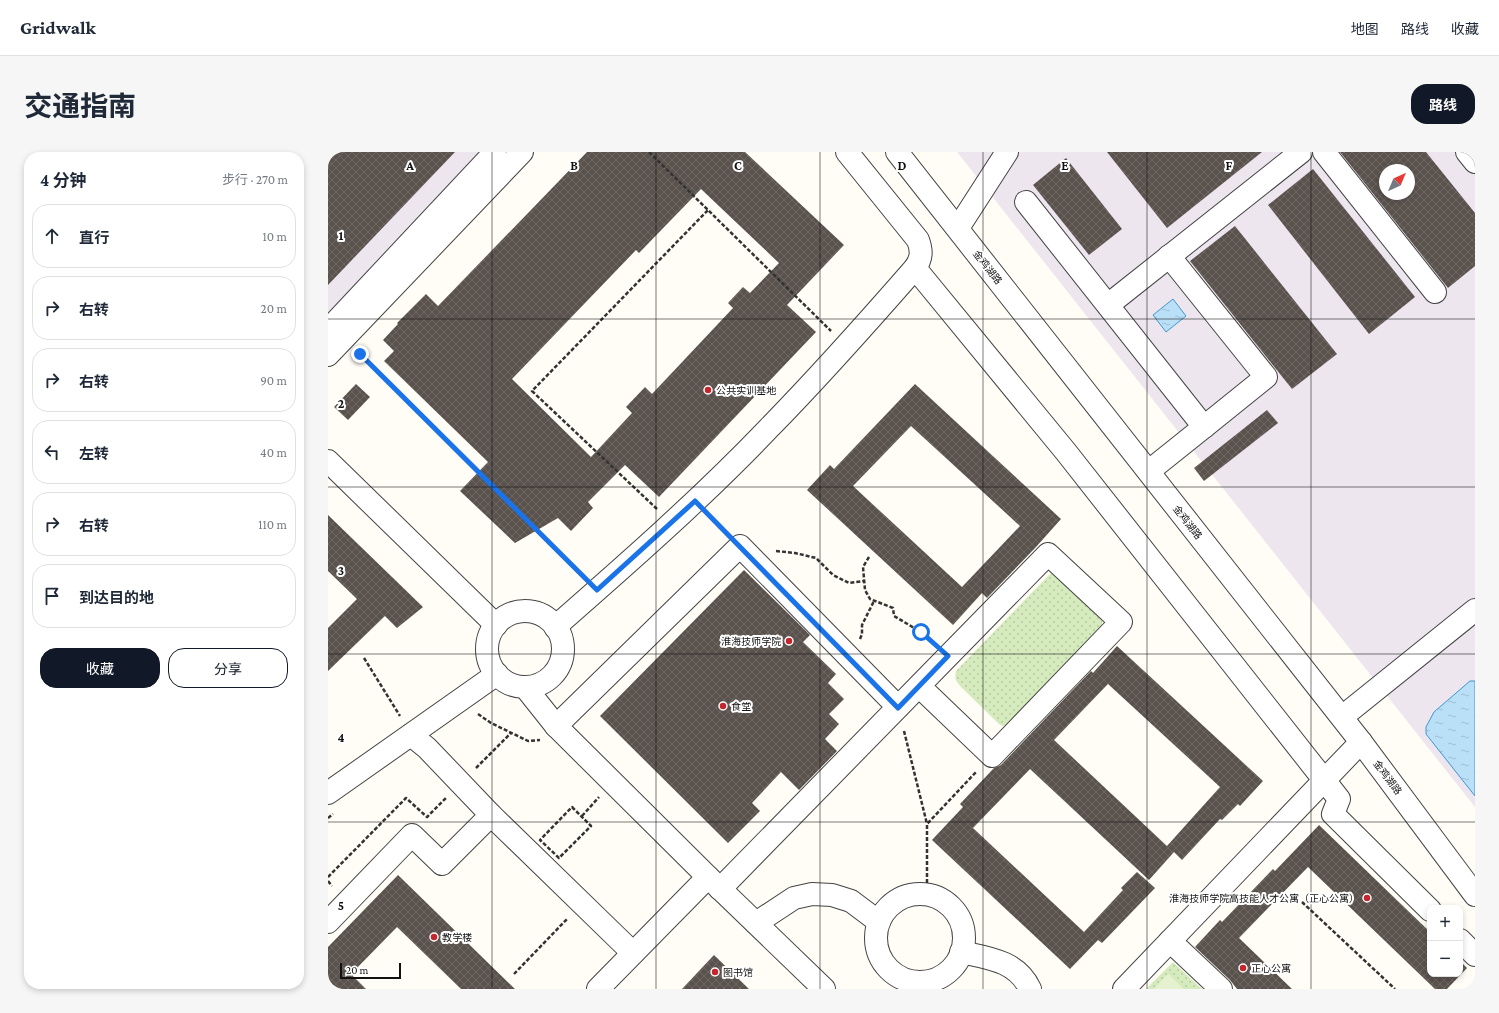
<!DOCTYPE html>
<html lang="zh">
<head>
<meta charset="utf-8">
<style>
	:root { --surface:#fff; --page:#f6f6f7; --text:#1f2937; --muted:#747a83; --line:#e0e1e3; --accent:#111827 }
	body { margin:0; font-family:"Crimson Pro","Noto Sans SC",serif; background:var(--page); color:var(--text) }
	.controls { position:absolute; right:12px; bottom:12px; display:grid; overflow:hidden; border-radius:8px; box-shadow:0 2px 6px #0003 }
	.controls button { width:36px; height:36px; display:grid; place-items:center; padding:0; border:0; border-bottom:1px solid var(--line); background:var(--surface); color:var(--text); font:20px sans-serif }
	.compass { position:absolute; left:1051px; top:12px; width:36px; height:36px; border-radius:50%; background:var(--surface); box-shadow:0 2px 6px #0003; rotate:44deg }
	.scale { position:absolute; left:12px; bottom:10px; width:61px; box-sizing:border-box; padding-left:4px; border:2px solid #111; border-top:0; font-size:11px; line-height:14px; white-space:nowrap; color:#111; -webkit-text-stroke:3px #fff; paint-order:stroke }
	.stop { position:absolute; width:12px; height:12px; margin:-9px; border:3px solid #1a73e8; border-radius:50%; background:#fff }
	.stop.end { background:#1a73e8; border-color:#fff; box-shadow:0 1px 4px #0008 }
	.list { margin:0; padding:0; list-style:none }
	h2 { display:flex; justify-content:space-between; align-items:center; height:52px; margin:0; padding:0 16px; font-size:17px }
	h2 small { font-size:13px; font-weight:400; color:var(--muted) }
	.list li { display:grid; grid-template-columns:26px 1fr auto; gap:12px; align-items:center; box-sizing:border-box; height:64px; margin:0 8px 8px; padding:0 8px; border:1px solid var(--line); border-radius:16px }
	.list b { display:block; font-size:15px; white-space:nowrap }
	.list em { font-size:13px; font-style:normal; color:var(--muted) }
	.actions { display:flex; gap:8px; padding:12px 16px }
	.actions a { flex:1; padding:9px 0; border:1px solid var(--accent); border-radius:16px; text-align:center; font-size:14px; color:var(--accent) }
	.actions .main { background:var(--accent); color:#fff }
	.icon { flex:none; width:22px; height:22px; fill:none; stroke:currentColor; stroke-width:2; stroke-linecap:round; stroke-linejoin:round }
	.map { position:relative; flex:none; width:1147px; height:837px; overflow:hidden; border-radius:16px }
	header { display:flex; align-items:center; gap:24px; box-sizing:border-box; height:56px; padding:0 20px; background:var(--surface); border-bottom:1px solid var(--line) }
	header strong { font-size:19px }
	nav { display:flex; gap:22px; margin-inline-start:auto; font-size:14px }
	.intro { display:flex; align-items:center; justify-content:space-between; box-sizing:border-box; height:96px; padding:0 24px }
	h1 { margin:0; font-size:28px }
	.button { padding:10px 18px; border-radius:16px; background:var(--accent); color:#fff; font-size:14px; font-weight:700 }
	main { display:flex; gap:24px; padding:0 24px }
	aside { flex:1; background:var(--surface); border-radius:16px; box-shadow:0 2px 6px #0003 }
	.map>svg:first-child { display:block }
	.industrial { fill:#eee6ef; fill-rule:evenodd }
	.green { fill:url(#green-dots) }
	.pitch { fill:#e6f2cf }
	.water { fill:url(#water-ripples); stroke:#3f96cf }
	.building { fill:url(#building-cross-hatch); fill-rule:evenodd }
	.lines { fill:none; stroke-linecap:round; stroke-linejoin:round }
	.minor-casing { stroke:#444; stroke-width:24 }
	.path { stroke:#333; stroke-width:2.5; stroke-dasharray:4 2; stroke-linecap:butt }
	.minor { stroke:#fff; stroke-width:22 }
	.route { stroke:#1a73e8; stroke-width:5 }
	.grid { fill:none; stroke:#111; stroke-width:1; stroke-opacity:0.55 }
	.poi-dot { fill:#c4262e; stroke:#fff; stroke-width:1.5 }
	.labels { text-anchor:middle; stroke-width:4; stroke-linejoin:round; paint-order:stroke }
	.street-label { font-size:10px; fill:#111; stroke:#fff }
	.poi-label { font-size:10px; fill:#111; stroke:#fff; text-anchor:start }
	.grid-label { font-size:13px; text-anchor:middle; font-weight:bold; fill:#111; stroke:#fff; stroke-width:4; stroke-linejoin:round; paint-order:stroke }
</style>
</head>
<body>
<header>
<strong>Gridwalk</strong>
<nav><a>地图</a><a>路线</a><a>收藏</a></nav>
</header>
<div class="intro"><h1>交通指南</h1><a class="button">路线</a></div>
<main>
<aside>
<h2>4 分钟<small>步行 · 270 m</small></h2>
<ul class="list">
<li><svg class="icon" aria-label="ahead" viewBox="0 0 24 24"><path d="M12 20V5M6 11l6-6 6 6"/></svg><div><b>直行</b></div><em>10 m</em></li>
<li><svg class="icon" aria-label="right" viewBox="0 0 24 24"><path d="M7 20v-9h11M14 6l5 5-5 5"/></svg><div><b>右转</b></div><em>20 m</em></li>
<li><svg class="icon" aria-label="right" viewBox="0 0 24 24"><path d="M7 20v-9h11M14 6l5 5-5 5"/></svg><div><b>右转</b></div><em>90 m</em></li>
<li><svg class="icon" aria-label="left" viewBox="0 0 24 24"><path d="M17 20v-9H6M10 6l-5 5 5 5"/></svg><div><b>左转</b></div><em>40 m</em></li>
<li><svg class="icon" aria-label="right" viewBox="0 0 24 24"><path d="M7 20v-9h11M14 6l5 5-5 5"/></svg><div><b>右转</b></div><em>110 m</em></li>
<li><svg class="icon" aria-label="arrive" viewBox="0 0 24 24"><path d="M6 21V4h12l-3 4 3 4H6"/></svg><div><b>到达目的地</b></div></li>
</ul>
<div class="actions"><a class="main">收藏</a><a>分享</a></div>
</aside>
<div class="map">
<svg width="1147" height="837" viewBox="0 0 1147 837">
	<defs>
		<pattern id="green-dots" width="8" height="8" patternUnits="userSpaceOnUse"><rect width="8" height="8" fill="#d5ebbd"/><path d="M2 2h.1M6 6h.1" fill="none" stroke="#b6c8a1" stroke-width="1.8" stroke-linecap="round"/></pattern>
		<pattern id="water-ripples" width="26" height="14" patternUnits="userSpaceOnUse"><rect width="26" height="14" fill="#b9e0f7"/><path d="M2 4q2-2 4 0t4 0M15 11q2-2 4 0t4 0" fill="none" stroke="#9ebfd3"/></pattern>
		<pattern id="building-cross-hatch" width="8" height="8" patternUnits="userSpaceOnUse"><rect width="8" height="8" fill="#5a524d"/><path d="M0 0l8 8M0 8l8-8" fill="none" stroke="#6d6662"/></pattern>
	</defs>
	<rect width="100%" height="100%" fill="#fffdf5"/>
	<g class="industrial">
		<path d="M 0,0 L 172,0 L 0,184 Z"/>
		<path d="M 629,0 L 1147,0 L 1147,655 L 663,43 ZM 1057,18 L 1081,18 L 1081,42 L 1057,42 Z"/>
	</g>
	<g class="green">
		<path d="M 723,421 L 727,422 L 769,464 L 774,468 L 774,473 L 681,572 L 675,574 L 671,572 L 633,535 C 628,529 626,527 628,519 Z"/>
		<path d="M 845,810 L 874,837 L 818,837 Z"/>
	</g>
	<path class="pitch" d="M 840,822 L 856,837 L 826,837 Z"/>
	<g class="water">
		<path d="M 845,147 L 858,164 L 838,180 L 825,163 Z"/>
		<path d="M 1142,529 L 1147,529 L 1147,644 L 1098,582 L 1098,575 L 1106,560 Z"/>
	</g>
	<g class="building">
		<path d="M 0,0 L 127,0 L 0,133 Z"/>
		<path d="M 259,0 L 417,0 L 516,93 L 459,153 L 488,180 L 331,345 L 297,313 L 260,350 L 265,356 L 243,379 L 230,366 L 187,391 L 132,339 L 160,310 L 56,209 L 66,199 L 55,188 L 70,172 L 69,171 L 98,142 L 110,154 ZM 373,37 L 451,111 L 422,141 L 415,135 L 400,151 L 405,156 L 324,242 L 317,235 L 298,255 L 304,261 L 263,305 L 184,227 L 308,98 L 311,101 Z"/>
		<path d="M 779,0 L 934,0 L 839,76 Z"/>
		<path d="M 1012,0 L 1098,0 L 1147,61 L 1147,114 L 1120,136 ZM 1057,18 L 1081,18 L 1081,42 L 1057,42 Z"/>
		<path d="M 738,6 L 794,77 L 761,103 L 705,33 Z"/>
		<path d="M 985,17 L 1087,145 L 1041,182 L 940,53 Z"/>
		<path d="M 907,74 L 1009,202 L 964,237 L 862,109 Z"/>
		<path d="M 28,232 L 42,245 L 20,268 L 6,255 Z"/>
		<path d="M 587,232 L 733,367 L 708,395 L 659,446 L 654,441 L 625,473 L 479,338 L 502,313 L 506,317 ZM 583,274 L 692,374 L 634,435 L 525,334 Z"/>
		<path d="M 939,258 L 950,271 L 876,329 L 866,316 Z"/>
		<path d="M 0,363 L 95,455 L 69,476 L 57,464 L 0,519 L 0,476 L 29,447 L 0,419 Z"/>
		<path d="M 416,418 L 482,483 L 475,490 L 508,522 L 500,531 L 516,547 L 501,562 L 511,572 L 497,587 L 509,599 L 471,638 L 453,620 L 424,651 L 432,659 L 400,691 L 272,564 Z"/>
		<path d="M 789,494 L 935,629 L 912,654 L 910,652 L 894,668 L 892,667 L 854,708 L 846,700 L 821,728 L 702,617 L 645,676 L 756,780 L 795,738 L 793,736 L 809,720 L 827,736 L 774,791 L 770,788 L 742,817 L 604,688 L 635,655 L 632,652 L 666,616 L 673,613 L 763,519 L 765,521 ZM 780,532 L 892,635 L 839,694 L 726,588 Z"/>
		<path d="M 991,673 L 1102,780 L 1102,822 L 1132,822 L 1132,809 L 1139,816 L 1119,837 L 1107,837 L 980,715 L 911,786 L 964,837 L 909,837 L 902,828 L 867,795 L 892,768 L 894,770 L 945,717 L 947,719 Z"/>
		<path d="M 70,723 L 187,837 L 133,837 L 69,775 L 23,822 L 38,837 L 0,837 L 0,795 Z"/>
		<path d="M 386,803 L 421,837 L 354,837 Z"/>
	</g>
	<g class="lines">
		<g class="minor-casing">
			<g id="minor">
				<path d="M 519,0 L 590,88 C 594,99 594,106 587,116"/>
				<path d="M 569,0 L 1033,590 L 1147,743"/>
				<path d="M 996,0 L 1107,140"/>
				<path d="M 1139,0 L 1147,10"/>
				<path d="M 698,50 L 876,275 L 821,319"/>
				<path d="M 630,76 L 679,0"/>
				<path d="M 841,104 L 938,225 L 876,275"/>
				<path d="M 780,153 L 973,0"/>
				<path d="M 0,178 L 167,0"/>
				<path d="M 0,203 L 194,0"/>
				<path d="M 0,309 L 168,473"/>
				<circle cx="197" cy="497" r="38"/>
				<path d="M 227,475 C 300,411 373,347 440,277 C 491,225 539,171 587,116 L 738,300 L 1011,647 L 1005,662 L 1102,758"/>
				<path d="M 197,535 L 228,574 L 380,725 L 496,837"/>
				<path d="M 1014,565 L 1147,458"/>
				<path d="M 228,574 L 412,394 L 570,555"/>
				<path d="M 83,583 L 99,596 L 163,663 L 305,801"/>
				<path d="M 0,641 L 169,522"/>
				<path d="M 392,737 L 720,402 L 793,470 L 664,604 L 591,534"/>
				<circle cx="592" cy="786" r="44"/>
				<path d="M 0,770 L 84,683 L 114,712 L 163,663"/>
				<path d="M 428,771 L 466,746 L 484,742 L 504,743 L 523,749 L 551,770"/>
				<path d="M 1132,788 L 1147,803"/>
				<path d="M 842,789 L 893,837"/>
				<path d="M 633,800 C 661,806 689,809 702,837"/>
				<path d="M 270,837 L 380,725"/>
				<path d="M 796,837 L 1033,590"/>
			</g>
		</g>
		<g class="path">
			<path d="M 321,0 L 503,179"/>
			<path d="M 32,202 L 254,424"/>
			<path d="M 329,357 L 204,239 L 380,58"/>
			<path d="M 382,365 L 397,379"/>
			<path d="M 448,399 L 467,401 L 488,406 L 505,423 L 521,431 L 536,429"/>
			<path d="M 541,405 L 535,415 L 537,438 L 542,447 L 565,456 L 566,464 L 593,480 L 605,490"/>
			<path d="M 532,487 L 534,482 L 534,473 L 546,449"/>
			<path d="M 36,506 L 72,564"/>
			<path d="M 150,562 L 163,571 L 200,589 L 212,588"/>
			<path d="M 576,579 L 599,672"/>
			<path d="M 148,616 L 183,581"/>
			<path d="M 244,655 L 263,674 L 231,706 L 212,688 Z"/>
			<path d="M 254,664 L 271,645"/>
			<path d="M 0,666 L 5,662"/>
			<path d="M 0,725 L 78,646 L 99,665 L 118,646"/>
			<path d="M 0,729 L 4,734"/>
			<path d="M 599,743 L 599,672 L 649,619"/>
			<path d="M 974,750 L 1067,837"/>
			<path d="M 186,822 L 240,766"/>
		</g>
		<use href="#minor" class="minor"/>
	</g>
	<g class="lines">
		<path class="route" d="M 32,202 L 269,438 L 367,349 L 570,556 L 620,504 L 593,480"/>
	</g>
	<path class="grid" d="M 164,0 L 164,837M 328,0 L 328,837M 492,0 L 492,837M 655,0 L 655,837M 819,0 L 819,837M 983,0 L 983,837M 0,167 L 1147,167M 0,335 L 1147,335M 0,502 L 1147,502M 0,670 L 1147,670"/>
	<g class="poi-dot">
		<circle cx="380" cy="238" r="4"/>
		<circle cx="461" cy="489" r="4"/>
		<circle cx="395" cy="554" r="4"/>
		<circle cx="1039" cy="746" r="4"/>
		<circle cx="106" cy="785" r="4"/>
		<circle cx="915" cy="816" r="4"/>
		<circle cx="387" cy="820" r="4"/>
	</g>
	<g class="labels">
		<g class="street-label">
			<text transform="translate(660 115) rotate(52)" y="4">金鸡湖路</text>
			<text transform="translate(860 370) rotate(52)" y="4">金鸡湖路</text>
			<text transform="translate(1060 625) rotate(53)" y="4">金鸡湖路</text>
		</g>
		<g class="poi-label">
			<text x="388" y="242">公共实训基地</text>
			<text x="453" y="493" text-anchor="end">淮海技师学院</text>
			<text x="403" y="558">食堂</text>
			<text x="1031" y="750" text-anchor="end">淮海技师学院高技能人才公寓（正心公寓）</text>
			<text x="114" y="789">教学楼</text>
			<text x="923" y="820">正心公寓</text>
			<text x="395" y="824">图书馆</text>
		</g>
	</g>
	<g class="grid-label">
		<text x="82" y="18">A</text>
		<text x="246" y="18">B</text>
		<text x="410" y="18">C</text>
		<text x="574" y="18">D</text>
		<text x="737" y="18">E</text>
		<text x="901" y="18">F</text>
		<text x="13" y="88">1</text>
		<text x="13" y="256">2</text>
		<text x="13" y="423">3</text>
		<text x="13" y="590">4</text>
		<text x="13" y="758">5</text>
	</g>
</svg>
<div class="controls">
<button>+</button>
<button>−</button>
</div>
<svg class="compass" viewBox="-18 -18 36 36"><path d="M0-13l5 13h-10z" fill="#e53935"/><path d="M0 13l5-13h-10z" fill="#747a83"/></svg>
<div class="scale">20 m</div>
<div class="stop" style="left:593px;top:480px"></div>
<div class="stop end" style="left:32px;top:202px"></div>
</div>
</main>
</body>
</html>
